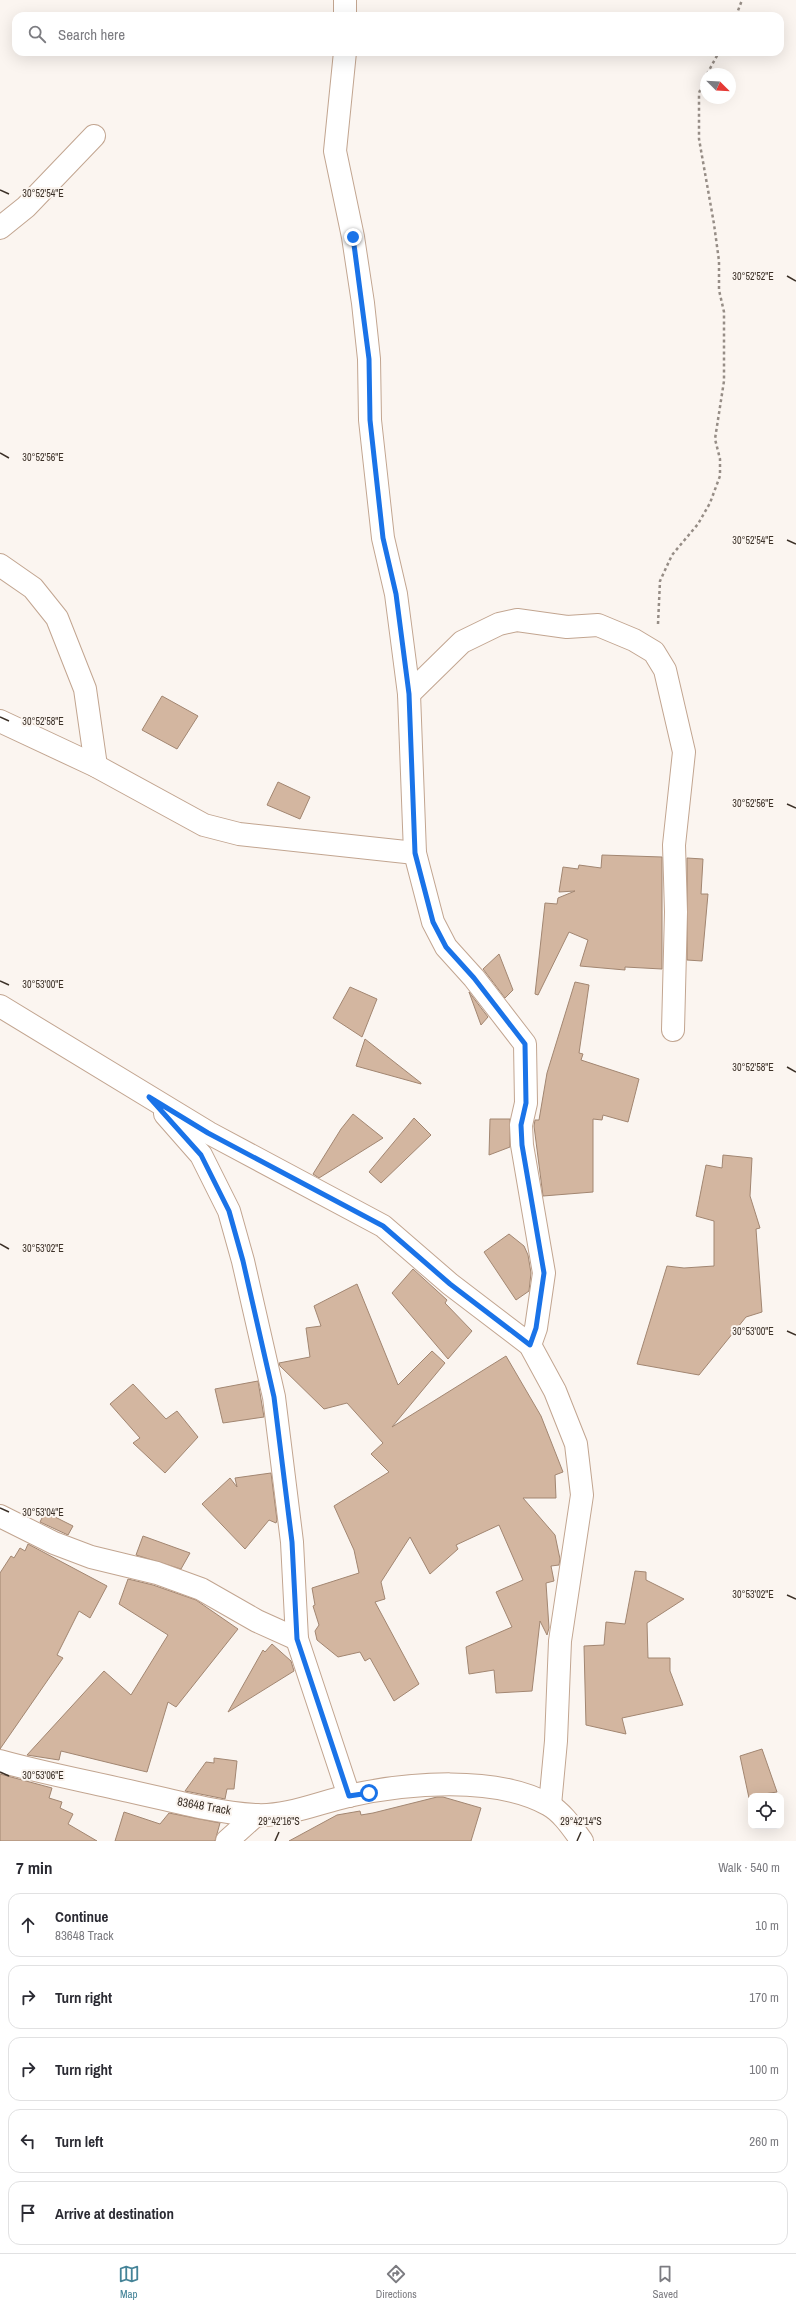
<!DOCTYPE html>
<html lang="en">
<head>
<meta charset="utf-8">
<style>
	:root { --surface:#fff; --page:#f2f2f3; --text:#2b2b33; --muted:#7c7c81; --line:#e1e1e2; --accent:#458498 }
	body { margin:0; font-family:"Archivo Narrow",sans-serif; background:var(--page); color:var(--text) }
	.controls { position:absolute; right:12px; bottom:12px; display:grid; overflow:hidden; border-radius:8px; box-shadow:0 4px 16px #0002 }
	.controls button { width:36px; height:36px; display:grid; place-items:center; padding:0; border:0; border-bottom:1px solid var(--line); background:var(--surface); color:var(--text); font:20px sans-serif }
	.compass { position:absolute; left:700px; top:68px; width:36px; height:36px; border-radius:50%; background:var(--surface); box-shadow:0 4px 16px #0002; rotate:114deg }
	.stop { position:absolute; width:12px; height:12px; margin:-9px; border:3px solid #1a73e8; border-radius:50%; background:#fff }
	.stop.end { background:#1a73e8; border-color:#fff; box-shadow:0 1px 4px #0008 }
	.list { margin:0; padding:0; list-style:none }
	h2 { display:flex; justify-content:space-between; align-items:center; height:52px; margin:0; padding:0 16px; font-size:17px }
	h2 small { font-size:13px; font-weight:400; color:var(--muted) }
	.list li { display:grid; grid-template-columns:26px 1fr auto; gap:12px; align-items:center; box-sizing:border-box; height:64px; margin:0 8px 8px; padding:0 8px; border:1px solid var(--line); border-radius:12px }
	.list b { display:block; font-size:15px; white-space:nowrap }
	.list p { margin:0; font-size:13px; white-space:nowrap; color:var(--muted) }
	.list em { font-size:13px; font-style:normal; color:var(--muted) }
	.icon { flex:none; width:22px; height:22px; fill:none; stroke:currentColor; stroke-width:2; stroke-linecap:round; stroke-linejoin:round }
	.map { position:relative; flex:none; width:796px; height:1841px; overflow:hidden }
	.search { position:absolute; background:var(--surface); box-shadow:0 4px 16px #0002; left:12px; right:12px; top:12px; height:44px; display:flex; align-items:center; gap:10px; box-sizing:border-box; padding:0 14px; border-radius:12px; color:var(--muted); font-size:15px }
	.sheet { height:412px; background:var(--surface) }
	nav { display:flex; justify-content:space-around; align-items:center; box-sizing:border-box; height:56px; border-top:1px solid var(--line); background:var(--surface); font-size:11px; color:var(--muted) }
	nav a { display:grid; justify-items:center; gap:2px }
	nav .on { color:var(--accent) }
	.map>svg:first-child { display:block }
	.building { fill:#d3b6a0; stroke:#a28671 }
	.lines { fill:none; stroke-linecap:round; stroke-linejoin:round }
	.street-casing { stroke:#c2a590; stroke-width:24 }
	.path { stroke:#968d86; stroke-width:2.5; stroke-dasharray:3 3; stroke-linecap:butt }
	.street { stroke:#fff; stroke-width:22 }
	.route { stroke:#1a73e8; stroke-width:5 }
	.ticks { fill:none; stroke:#3b3027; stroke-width:1.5 }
	.labels { text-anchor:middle; stroke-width:4; stroke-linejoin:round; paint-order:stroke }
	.street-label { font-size:12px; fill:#3b3027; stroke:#fbf5f0 }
	.ticks-label { font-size:10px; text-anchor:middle; fill:#3b3027; stroke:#fbf5f0; stroke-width:4; stroke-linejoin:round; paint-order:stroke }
</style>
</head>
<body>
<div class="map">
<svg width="796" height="1841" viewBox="0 0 796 1841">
	<rect width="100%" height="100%" fill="#fbf5f0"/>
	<g class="building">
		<path d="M 162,696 L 198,716 L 177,749 L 142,730 Z"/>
		<path d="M 278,782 L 310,797 L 300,819 L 267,805 Z"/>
		<path d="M 602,855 L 662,857 L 662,969 L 625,967 L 625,970 L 580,966 L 588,940 L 569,932 L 538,995 L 535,994 L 545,903 L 557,904 L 558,898 L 575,891 L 559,892 L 563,867 L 578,869 L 579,865 L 601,868 Z"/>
		<path d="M 687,858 L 703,859 L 701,894 L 708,894 L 702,961 L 687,960 Z"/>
		<path d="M 499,954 L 513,990 L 505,998 L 483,969 Z"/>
		<path d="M 575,982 L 589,985 L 579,1053 L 583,1054 L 581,1060 L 639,1079 L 628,1122 L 603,1115 L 602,1120 L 593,1119 L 593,1192 L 543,1196 L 534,1126 L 535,1120 L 539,1120 L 547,1073 Z"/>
		<path d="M 350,987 L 377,999 L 362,1037 L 333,1018 Z"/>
		<path d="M 469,992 L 488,1017 L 481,1025 Z"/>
		<path d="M 365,1039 L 421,1083 L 421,1084 L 356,1066 Z"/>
		<path d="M 353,1114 L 383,1138 L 319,1178 L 313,1174 L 341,1129 Z"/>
		<path d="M 414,1118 L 431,1135 L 381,1183 L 369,1172 Z"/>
		<path d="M 490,1119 L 510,1119 L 510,1147 L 489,1155 Z"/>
		<path d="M 723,1155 L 752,1158 L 750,1196 L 760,1228 L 756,1229 L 762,1312 L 746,1317 L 699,1375 L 637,1364 L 667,1266 L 684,1268 L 714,1266 L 714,1221 L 696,1216 L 706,1165 L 722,1168 Z"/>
		<path d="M 509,1234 L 524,1246 L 528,1255 L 531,1273 L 529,1291 L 516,1300 L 484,1252 Z"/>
		<path d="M 413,1269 L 447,1300 L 445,1303 L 472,1331 L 448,1359 L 392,1293 Z"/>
		<path d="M 357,1284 L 398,1385 L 432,1351 L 445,1363 L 392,1427 L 506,1356 L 541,1416 L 563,1472 L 555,1475 L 556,1498 L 523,1498 L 555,1535 L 560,1559 L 559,1565 L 551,1566 L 554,1581 L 546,1583 L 549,1628 L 547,1635 L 540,1621 L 532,1691 L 496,1693 L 494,1670 L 469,1674 L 466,1647 L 512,1627 L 496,1592 L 523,1580 L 499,1525 L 456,1545 L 458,1549 L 430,1574 L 410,1537 L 381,1582 L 385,1599 L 375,1602 L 419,1684 L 394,1701 L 370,1658 L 365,1661 L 360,1652 L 338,1657 L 317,1640 L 315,1631 L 319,1625 L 313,1606 L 315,1605 L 312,1588 L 359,1573 L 354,1550 L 334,1506 L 389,1472 L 371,1454 L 383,1443 L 347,1403 L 324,1409 L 280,1366 L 279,1363 L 310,1357 L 306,1328 L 321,1326 L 314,1306 Z"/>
		<path d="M 258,1381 L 264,1417 L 223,1423 L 215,1389 Z"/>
		<path d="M 133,1384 L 166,1419 L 177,1411 L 198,1437 L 165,1473 L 133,1443 L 140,1438 L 110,1404 Z"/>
		<path d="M 271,1473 L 277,1520 L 276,1523 L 269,1520 L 245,1549 L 202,1504 L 230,1478 L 237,1487 L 235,1478 Z"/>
		<path d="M 45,1512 L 73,1526 L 68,1535 L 40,1522 Z"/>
		<path d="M 143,1536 L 190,1553 L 181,1569 L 136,1555 Z"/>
		<path d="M 28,1544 L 107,1586 L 90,1618 L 79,1611 L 57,1655 L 63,1658 L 0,1749 L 0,1573 L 11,1556 L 14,1558 L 20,1548 L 25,1551 Z"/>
		<path d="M 635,1571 L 646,1572 L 646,1580 L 684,1599 L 647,1623 L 648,1658 L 670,1658 L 670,1671 L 683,1705 L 622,1718 L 626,1734 L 586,1725 L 584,1646 L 604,1645 L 606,1622 L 625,1624 Z"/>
		<path d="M 128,1579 L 153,1585 L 196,1600 L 238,1629 L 176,1707 L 168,1702 L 147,1772 L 61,1751 L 59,1760 L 27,1755 L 104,1671 L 131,1695 L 168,1635 L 119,1604 Z"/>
		<path d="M 272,1644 L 291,1661 L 294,1671 L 228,1712 L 263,1650 L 265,1652 Z"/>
		<path d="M 762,1749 L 777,1792 L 751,1796 L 749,1798 L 740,1756 Z"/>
		<path d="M 214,1758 L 237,1761 L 234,1789 L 227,1789 L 225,1799 L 185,1791 L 206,1762 L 214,1763 Z"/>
		<path d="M 0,1774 L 52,1788 L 49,1798 L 62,1802 L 60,1808 L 73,1814 L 68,1824 L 97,1841 L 0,1841 Z"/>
		<path d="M 437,1797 L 443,1797 L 481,1808 L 471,1841 L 289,1841 L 337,1815 L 360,1811 L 361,1815 L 373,1813 Z"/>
		<path d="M 124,1812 L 160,1824 L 169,1813 L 220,1823 L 215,1841 L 115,1841 Z"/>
	</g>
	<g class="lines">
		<g class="street-casing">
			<g id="street">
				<path d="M 345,0 L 345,16"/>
				<path d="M 345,52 L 335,151 L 353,237 L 363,303 L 369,359 L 370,420 L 383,538 L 396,594 L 409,694 L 415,853 L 433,922 L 446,947 L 474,978 L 525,1044 L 526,1103 L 521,1125 L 522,1145 L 544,1273 L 536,1328 L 530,1345"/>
				<path d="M 0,228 L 26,207 L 94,136"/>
				<path d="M 0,565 L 33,588 L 57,618 L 85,689 L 96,766"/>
				<path d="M 409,694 L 462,642 L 499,624 L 517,620 L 567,627 L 598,625 L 634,640 L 654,652 L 665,670 L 684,752 L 674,845 L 676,912 L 673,1030"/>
				<path d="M 0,721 L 96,766 L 204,825 L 239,834 L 415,853"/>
				<path d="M 0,1006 L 209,1133 L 383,1226 L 450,1284 L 530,1345 L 555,1391 L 576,1444 L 582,1495 L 560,1641 L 556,1741 L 550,1805"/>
				<path d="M 165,1114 L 201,1155 L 229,1211 L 243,1261 L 274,1397 L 292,1542 L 297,1639 L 349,1796"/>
				<path d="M 0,1516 L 54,1543 L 91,1557 L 157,1573 L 201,1589 L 257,1621 L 297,1639"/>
				<path d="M 0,1761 C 43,1773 86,1781 129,1791 C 170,1800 212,1812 255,1815 C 286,1817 318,1803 348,1796 C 407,1783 495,1775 549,1805 C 563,1813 573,1829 582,1841"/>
				<path d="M 227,1841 L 256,1815"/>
			</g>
		</g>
		<g class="path">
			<path d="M 736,16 L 742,0"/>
			<path d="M 707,74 L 719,52"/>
			<path d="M 658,624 L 660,581 L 672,555 L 698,524 L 710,503 L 720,476 L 720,459 L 715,439 L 724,381 L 724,312 L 719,290 L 719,261 L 714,224 L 699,139 L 699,93 L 706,75"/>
		</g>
		<use href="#street" class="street"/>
	</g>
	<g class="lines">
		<path class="route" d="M 353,237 L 369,359 L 370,420 L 383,538 L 396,594 L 409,694 L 415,853 L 433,922 L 446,947 L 474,978 L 525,1044 L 526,1103 L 521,1125 L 522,1145 L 544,1273 L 536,1328 L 530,1345 L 450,1284 L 383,1226 L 208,1133 L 149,1097 L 201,1155 L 229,1211 L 243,1261 L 274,1397 L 292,1542 L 297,1639 L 349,1796 L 369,1793"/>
	</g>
	<path class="ticks" d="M 0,190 L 9,194M 787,276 L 796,281M 0,453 L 9,458M 787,540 L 796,544M 0,717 L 9,721M 787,804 L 796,808M 0,981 L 9,985M 787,1067 L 796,1072M 0,1244 L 9,1249M 787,1331 L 796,1335M 0,1508 L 9,1512M 787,1595 L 796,1599M 0,1772 L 9,1776M 275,1841 L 279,1832M 577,1841 L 581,1832"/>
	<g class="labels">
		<g class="street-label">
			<text transform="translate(204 1806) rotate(10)" y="4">83648 Track</text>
		</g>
	</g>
	<g class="ticks-label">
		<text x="43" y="197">30°52'54"E</text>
		<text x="753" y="280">30°52'52"E</text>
		<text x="43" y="461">30°52'56"E</text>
		<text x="753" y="544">30°52'54"E</text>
		<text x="43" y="725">30°52'58"E</text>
		<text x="753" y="807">30°52'56"E</text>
		<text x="43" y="988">30°53'00"E</text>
		<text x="753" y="1071">30°52'58"E</text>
		<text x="43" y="1252">30°53'02"E</text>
		<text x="753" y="1335">30°53'00"E</text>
		<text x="43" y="1516">30°53'04"E</text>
		<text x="753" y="1598">30°53'02"E</text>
		<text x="43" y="1779">30°53'06"E</text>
		<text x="279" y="1825">29°42'16"S</text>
		<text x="581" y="1825">29°42'14"S</text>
	</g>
</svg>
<div class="controls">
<button><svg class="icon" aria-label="locate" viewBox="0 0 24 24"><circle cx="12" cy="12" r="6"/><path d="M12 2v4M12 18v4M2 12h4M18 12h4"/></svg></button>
</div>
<svg class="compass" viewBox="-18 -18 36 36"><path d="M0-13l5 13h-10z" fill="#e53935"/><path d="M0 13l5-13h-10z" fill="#7c7c81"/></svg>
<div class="stop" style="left:369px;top:1793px"></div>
<div class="stop end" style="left:353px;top:237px"></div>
<div class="search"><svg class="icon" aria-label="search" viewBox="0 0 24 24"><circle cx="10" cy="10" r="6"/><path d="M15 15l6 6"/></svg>Search here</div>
</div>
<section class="sheet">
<h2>7 min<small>Walk · 540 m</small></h2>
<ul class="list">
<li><svg class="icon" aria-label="ahead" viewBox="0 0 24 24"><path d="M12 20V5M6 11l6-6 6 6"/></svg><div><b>Continue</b><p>83648 Track</p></div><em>10 m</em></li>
<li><svg class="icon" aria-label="right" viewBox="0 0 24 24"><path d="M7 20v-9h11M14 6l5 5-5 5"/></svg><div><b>Turn right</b></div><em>170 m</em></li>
<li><svg class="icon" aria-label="right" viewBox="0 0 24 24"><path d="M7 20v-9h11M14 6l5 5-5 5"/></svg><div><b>Turn right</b></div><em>100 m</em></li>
<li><svg class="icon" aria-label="left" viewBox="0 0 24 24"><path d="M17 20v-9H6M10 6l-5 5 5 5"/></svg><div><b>Turn left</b></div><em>260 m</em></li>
<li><svg class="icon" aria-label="arrive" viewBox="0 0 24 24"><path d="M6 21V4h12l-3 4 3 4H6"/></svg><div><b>Arrive at destination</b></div></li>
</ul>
</section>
<nav>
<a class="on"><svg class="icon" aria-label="map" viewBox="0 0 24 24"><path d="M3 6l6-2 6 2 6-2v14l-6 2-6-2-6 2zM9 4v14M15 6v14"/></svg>Map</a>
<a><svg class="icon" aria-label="directions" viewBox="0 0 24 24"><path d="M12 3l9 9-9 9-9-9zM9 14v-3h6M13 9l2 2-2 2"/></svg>Directions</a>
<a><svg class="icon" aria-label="saved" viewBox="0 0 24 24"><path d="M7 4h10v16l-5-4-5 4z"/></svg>Saved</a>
</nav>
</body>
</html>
